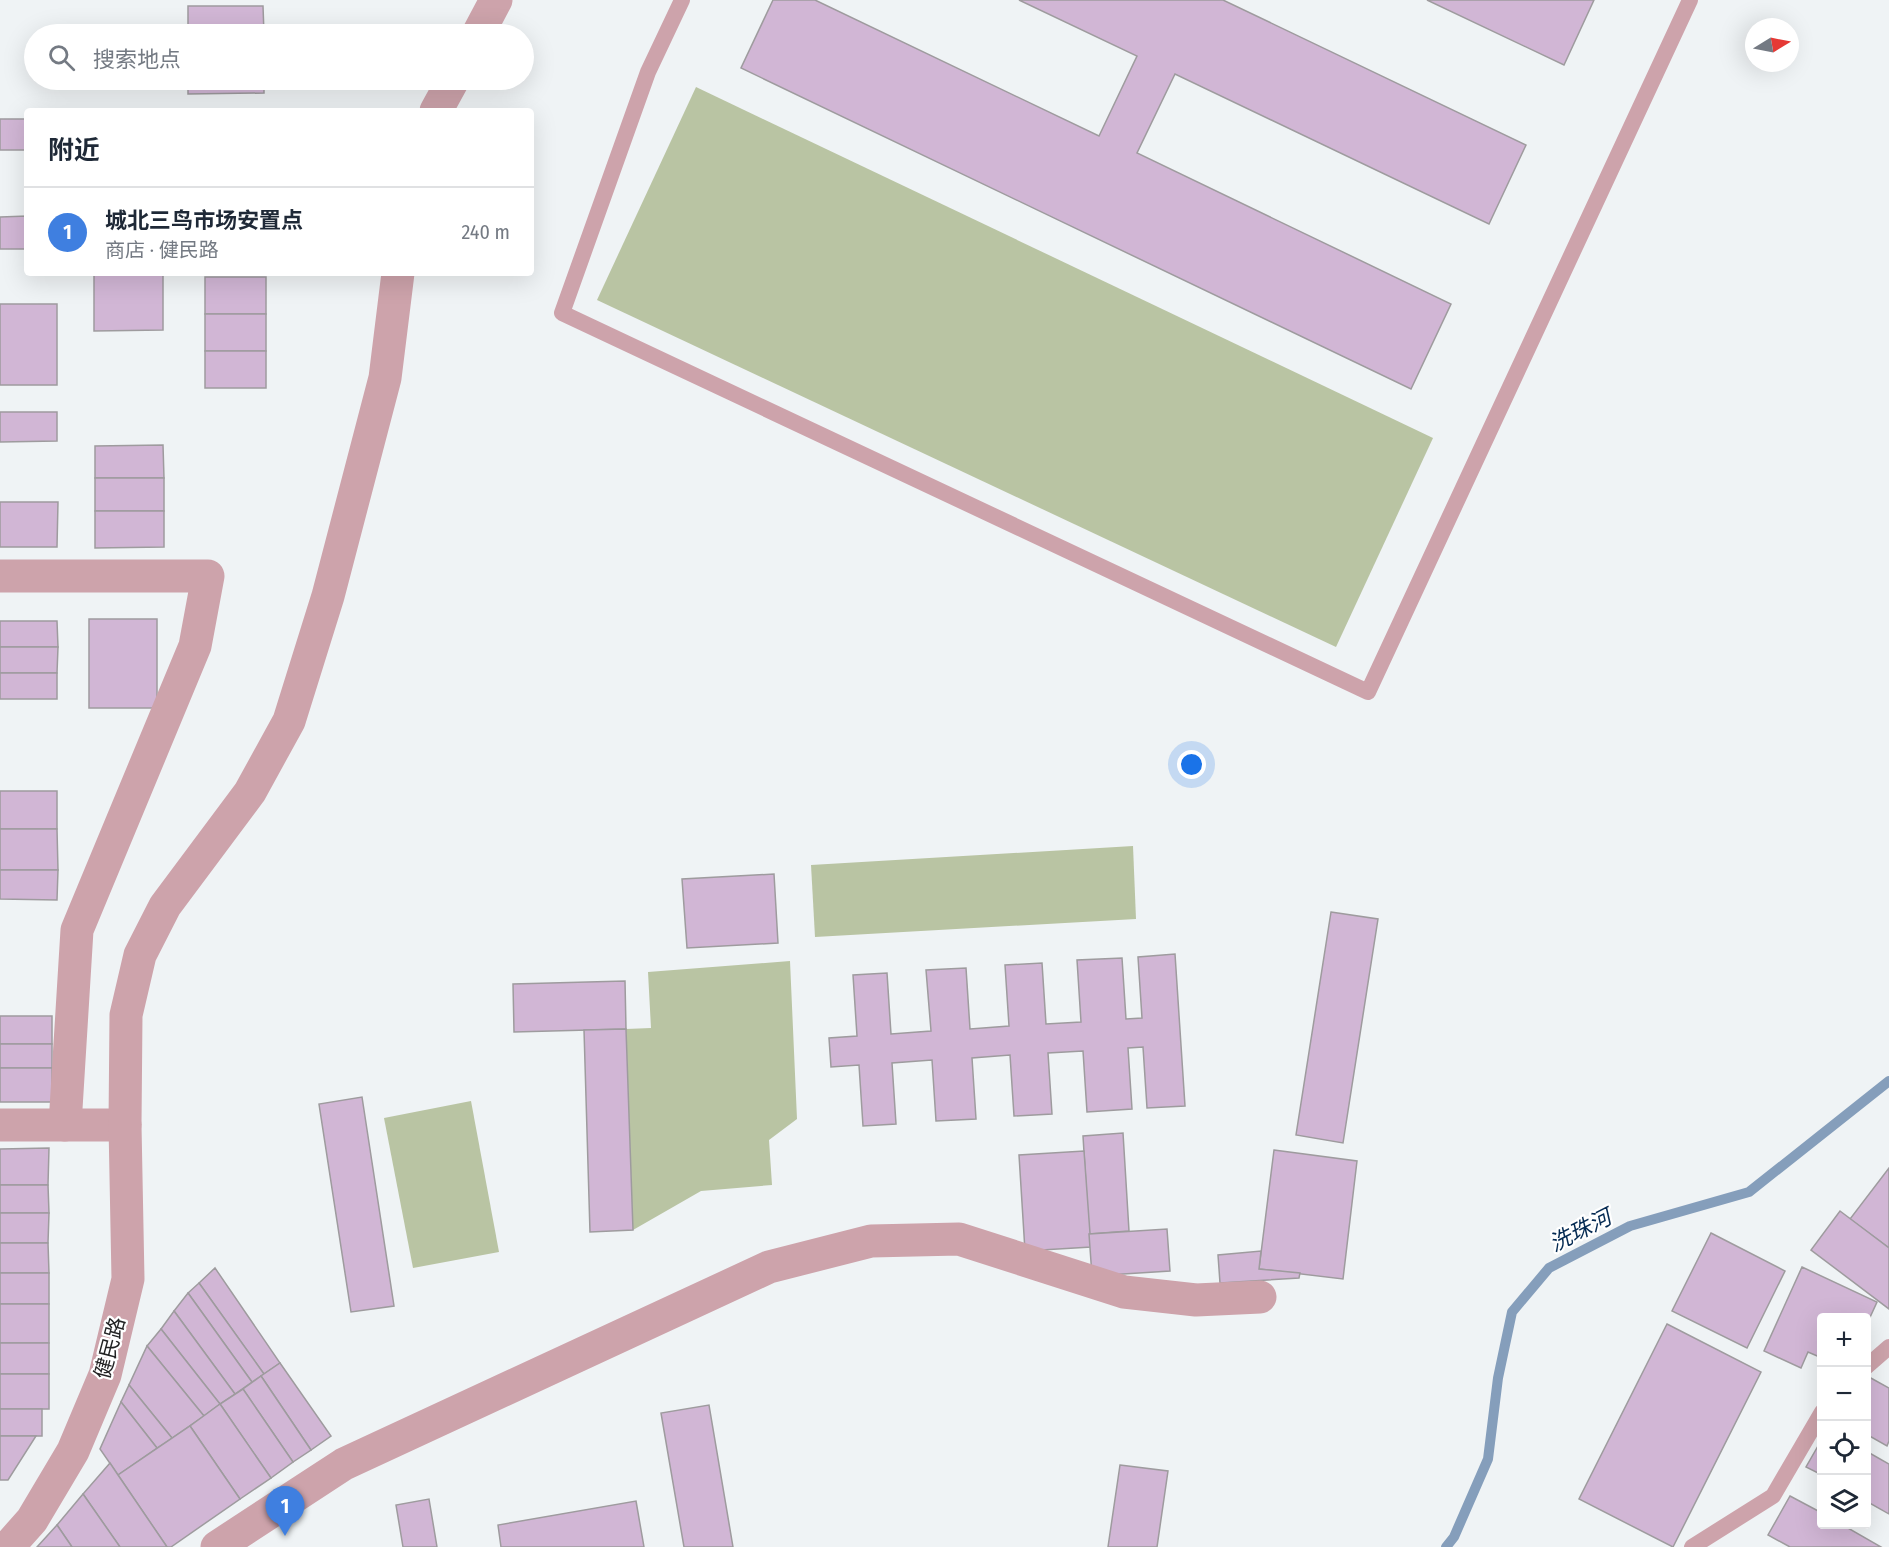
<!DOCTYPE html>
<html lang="zh">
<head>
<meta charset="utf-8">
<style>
	:root { --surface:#fff; --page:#f2f2f3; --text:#1f2937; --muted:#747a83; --line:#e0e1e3; --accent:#1080a8 }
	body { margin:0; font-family:"Fira Sans Condensed","Noto Sans SC",sans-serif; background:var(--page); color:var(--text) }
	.controls { position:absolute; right:18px; bottom:18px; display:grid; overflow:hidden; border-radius:6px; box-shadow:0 6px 24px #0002 }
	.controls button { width:54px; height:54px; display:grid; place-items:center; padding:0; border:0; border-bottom:2px solid var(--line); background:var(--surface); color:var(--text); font:30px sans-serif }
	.compass { position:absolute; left:1745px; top:18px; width:54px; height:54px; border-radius:50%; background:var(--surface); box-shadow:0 6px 24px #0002; rotate:80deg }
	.you { position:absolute; left:1192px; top:765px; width:21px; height:21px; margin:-15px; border:4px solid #fff; border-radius:50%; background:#1a73e8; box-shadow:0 0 0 9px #1a73e833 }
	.badge { display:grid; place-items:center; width:39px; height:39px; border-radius:50%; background:var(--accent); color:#fff; font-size:20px; font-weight:700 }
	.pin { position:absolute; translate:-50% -50px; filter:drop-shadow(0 2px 3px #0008) }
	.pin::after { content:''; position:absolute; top:32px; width:21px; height:18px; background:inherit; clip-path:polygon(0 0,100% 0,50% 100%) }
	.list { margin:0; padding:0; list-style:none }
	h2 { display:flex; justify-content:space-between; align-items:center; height:78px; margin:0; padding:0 24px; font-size:26px }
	h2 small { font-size:20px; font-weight:400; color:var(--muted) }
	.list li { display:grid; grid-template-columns:39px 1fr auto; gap:18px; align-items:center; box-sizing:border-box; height:90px; padding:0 24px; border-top:2px solid var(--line) }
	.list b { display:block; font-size:22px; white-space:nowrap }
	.list p { margin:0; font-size:20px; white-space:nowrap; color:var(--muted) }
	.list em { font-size:20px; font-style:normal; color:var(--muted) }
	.icon { flex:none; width:33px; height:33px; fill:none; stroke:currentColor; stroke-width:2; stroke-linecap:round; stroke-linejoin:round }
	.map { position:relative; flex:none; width:1889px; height:1547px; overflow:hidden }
	.search { position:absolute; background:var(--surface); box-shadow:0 6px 24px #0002; left:24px; top:24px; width:510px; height:66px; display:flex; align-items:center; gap:15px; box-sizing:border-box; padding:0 21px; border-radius:33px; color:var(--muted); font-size:22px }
	.panel { position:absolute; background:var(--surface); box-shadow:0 6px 24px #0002; left:24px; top:108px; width:510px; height:168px; border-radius:6px }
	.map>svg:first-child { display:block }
	.green { fill:#b9c4a3 }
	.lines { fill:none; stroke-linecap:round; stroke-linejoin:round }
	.stream { stroke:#859ebb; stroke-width:10 }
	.building { fill:#d1b6d5; stroke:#9e9b9e; stroke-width:1.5 }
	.service { stroke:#cda3ab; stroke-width:16 }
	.minor { stroke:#cda3ab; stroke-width:33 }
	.tertiary { stroke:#cda3ab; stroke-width:33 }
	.labels { text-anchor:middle; stroke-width:4.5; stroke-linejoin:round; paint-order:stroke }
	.street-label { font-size:21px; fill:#222324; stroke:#fff }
	.water-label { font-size:22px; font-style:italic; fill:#042a52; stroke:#fff }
</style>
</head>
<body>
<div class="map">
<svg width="1889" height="1547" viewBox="0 0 1889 1547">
	<rect width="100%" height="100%" fill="#eff3f5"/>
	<g class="green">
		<path d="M 696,87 L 1433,438 L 1336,647 L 597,300 Z"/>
		<path d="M 1133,846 L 1136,919 L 815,937 L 811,865 Z"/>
		<path d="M 790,961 L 797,1119 L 769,1140 L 772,1185 L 701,1191 L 633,1230 L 626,1029 L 651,1028 L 648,972 Z"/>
		<path d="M 471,1101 L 499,1252 L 413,1268 L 384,1118 Z"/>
	</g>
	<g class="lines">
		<path class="stream" d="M 1446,1547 L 1454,1537 L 1488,1459 L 1498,1378 L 1512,1312 L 1549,1268 L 1630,1226 L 1749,1192 L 1889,1081"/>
	</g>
	<g class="building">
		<path d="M 773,0 L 815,0 L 1099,136 L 1137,56 L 1019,0 L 1223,0 L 1526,145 L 1489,224 L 1175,74 L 1137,153 L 1451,304 L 1411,389 L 741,68 Z"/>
		<path d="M 1427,0 L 1594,0 L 1564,65 Z"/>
		<path d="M 188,6 L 263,6 L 264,34 L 188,34 Z"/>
		<path d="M 188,80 L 264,80 L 264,93 L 188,94 Z"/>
		<rect x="0" y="119" width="27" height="31"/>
		<path d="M 27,216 L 27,249 L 0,249 L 0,217 Z"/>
		<path d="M 94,273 L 163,273 L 163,330 L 94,331 Z"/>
		<rect x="205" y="277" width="61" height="37"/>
		<rect x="0" y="304" width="57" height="81"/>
		<rect x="205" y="314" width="61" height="37"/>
		<rect x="205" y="351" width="61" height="37"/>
		<path d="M 0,412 L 57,412 L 57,441 L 0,442 Z"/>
		<path d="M 163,445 L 164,478 L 95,478 L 95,446 Z"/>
		<rect x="95" y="478" width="69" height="33"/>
		<path d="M 0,502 L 58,502 L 57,547 L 0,547 Z"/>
		<path d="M 95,511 L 164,511 L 164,547 L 95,548 Z"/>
		<rect x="89" y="619" width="68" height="89"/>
		<path d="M 0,621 L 57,621 L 58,647 L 0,647 Z"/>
		<path d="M 0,647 L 58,647 L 57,673 L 0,673 Z"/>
		<rect x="0" y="673" width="57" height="26"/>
		<rect x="0" y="791" width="57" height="38"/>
		<path d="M 0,829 L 57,829 L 58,870 L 0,870 Z"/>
		<path d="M 0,870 L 58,870 L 57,900 L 0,899 Z"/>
		<path d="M 774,874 L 778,943 L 687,948 L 682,879 Z"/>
		<path d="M 1331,912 L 1378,919 L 1343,1143 L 1296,1135 Z"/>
		<path d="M 1175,954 L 1185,1106 L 1147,1108 L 1143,1047 L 1128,1048 L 1132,1109 L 1087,1112 L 1083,1051 L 1048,1053 L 1052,1114 L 1014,1116 L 1010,1055 L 972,1058 L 976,1119 L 936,1121 L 932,1060 L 892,1063 L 896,1124 L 863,1126 L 859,1065 L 831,1067 L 829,1038 L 857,1036 L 853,975 L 887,973 L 891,1034 L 931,1031 L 926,970 L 966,968 L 970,1029 L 1009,1026 L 1005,965 L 1042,963 L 1046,1024 L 1081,1022 L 1077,960 L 1122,958 L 1126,1019 L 1142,1018 L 1138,957 Z"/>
		<path d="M 625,981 L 626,1029 L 514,1032 L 513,984 Z"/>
		<rect x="0" y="1016" width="52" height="28"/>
		<path d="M 626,1029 L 633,1230 L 590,1232 L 584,1030 Z"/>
		<rect x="0" y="1044" width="52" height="24"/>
		<rect x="0" y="1068" width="52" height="34"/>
		<path d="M 362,1097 L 394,1306 L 351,1312 L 319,1104 Z"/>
		<path d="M 1123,1133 L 1129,1231 L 1089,1234 L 1083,1136 Z"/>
		<path d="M 49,1148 L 48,1185 L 0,1185 L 0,1149 Z"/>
		<path d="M 1274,1150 L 1357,1161 L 1343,1279 L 1259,1269 Z"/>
		<path d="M 1084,1151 L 1091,1247 L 1025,1251 L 1019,1155 Z"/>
		<path d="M 1889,1168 L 1889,1248 L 1850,1219 Z"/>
		<path d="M 0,1185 L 48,1185 L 49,1213 L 0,1213 Z"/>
		<path d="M 1840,1211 L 1889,1248 L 1889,1309 L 1811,1250 Z"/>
		<path d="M 0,1213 L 49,1213 L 48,1243 L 0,1243 Z"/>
		<path d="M 1167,1229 L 1170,1271 L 1092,1276 L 1089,1234 Z"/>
		<path d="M 1711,1233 L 1785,1271 L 1747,1348 L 1672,1311 Z"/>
		<path d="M 0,1243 L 48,1243 L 49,1273 L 0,1273 Z"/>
		<path d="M 1261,1251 L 1259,1269 L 1300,1273 L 1299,1278 L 1220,1283 L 1218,1255 Z"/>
		<path d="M 1802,1267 L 1877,1302 L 1866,1326 L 1866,1318 L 1822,1318 L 1822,1358 L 1808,1352 L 1801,1368 L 1764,1351 Z"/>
		<path d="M 215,1268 L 280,1363 L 264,1374 L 199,1283 Z"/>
		<rect x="0" y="1273" width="49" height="31"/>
		<path d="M 199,1283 L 264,1374 L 252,1382 L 188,1293 Z"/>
		<path d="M 188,1293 L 252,1382 L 235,1394 L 174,1311 Z"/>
		<rect x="0" y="1304" width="49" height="39"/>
		<path d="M 174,1311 L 235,1394 L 220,1404 L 161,1329 Z"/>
		<path d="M 1667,1324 L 1761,1372 L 1673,1547 L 1579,1499 Z"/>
		<path d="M 161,1329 L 220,1404 L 204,1416 L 147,1346 Z"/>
		<rect x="0" y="1343" width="49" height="31"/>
		<path d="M 147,1346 L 204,1416 L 172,1438 L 129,1385 Z"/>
		<path d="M 280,1363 L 331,1436 L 311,1450 L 261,1376 Z"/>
		<rect x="0" y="1374" width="49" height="35"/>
		<path d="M 261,1376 L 311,1450 L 293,1462 L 243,1389 Z"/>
		<path d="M 1869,1377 L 1889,1388 L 1889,1441 L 1887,1446 L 1866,1434 L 1866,1381 Z"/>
		<path d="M 129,1385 L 172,1438 L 157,1448 L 121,1402 Z"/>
		<path d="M 243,1389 L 293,1462 L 271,1478 L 220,1404 Z"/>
		<path d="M 121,1402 L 157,1448 L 118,1475 L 100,1449 Z"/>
		<path d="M 220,1404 L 271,1478 L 240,1499 L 190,1426 Z"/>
		<path d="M 709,1405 L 733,1547 L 684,1547 L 661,1413 Z"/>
		<rect x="0" y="1409" width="42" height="27"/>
		<path d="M 190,1426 L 240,1499 L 171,1547 L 167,1547 L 118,1475 Z"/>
		<path d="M 0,1436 L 36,1436 L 8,1480 L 0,1480 Z"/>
		<path d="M 1822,1439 L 1822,1475 L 1806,1467 Z"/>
		<path d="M 1866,1451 L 1889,1464 L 1889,1514 L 1866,1501 Z"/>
		<path d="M 110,1463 L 118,1475 L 167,1547 L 120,1547 L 83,1494 Z"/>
		<path d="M 1120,1465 L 1168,1471 L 1157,1547 L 1108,1547 Z"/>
		<path d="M 83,1494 L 120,1547 L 72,1547 L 57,1525 Z"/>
		<path d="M 1790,1496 L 1822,1513 L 1822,1524 L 1841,1524 L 1881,1547 L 1790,1547 L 1768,1535 Z"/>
		<path d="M 429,1499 L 437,1547 L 403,1547 L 396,1505 Z"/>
		<path d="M 636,1501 L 644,1547 L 501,1547 L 498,1525 Z"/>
		<path d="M 57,1525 L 72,1547 L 37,1547 Z"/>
	</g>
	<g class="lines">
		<g class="service">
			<path d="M 682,0 L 648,72 L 562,313 L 1368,692 L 1690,0"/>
			<path d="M 1866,1367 L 1889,1347"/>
			<path d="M 1692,1547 L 1773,1496 L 1822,1412"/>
		</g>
		<g class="minor">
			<path d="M 0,576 L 208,576 L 195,646 L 77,930 L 65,1125"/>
			<path d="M 0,1125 L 125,1125"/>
			<path d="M 217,1547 L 344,1464 L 769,1267 L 871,1241 L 959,1239 L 1124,1292 L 1196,1300 L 1260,1297"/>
		</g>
		<g class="tertiary">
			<path d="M 478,34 L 496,0"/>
			<path d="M 436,111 L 453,80"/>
			<path d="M 8,1547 L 32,1520 L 73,1451 L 105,1375 L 128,1279 L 125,1125 L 126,1015 L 140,955 L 165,906 L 250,792 L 289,721 L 328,596 L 385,378 L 398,273"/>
		</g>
	</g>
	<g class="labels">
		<g class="street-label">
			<text transform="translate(110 1348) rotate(-75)" y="7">健民路</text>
		</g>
		<g class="water-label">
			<text transform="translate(1580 1230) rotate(-27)" y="8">洗珠河</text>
		</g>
	</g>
</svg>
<div class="controls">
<button>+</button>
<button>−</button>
<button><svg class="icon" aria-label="locate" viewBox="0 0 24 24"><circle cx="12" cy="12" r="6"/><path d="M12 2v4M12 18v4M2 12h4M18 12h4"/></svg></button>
<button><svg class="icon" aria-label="layers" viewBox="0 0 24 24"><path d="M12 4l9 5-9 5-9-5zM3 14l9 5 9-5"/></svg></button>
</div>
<svg class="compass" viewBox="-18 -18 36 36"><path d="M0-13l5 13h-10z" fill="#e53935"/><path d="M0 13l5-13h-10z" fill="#747a83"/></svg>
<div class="you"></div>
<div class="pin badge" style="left:285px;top:1536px;background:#3f7fe0">1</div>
<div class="search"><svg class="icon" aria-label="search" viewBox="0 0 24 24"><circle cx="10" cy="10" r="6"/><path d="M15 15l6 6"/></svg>搜索地点</div>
<section class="panel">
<h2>附近<small></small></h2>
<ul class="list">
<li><span class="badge" style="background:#3f7fe0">1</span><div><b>城北三鸟市场安置点</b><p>商店 · 健民路</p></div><em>240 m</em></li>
</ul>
</section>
</div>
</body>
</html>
